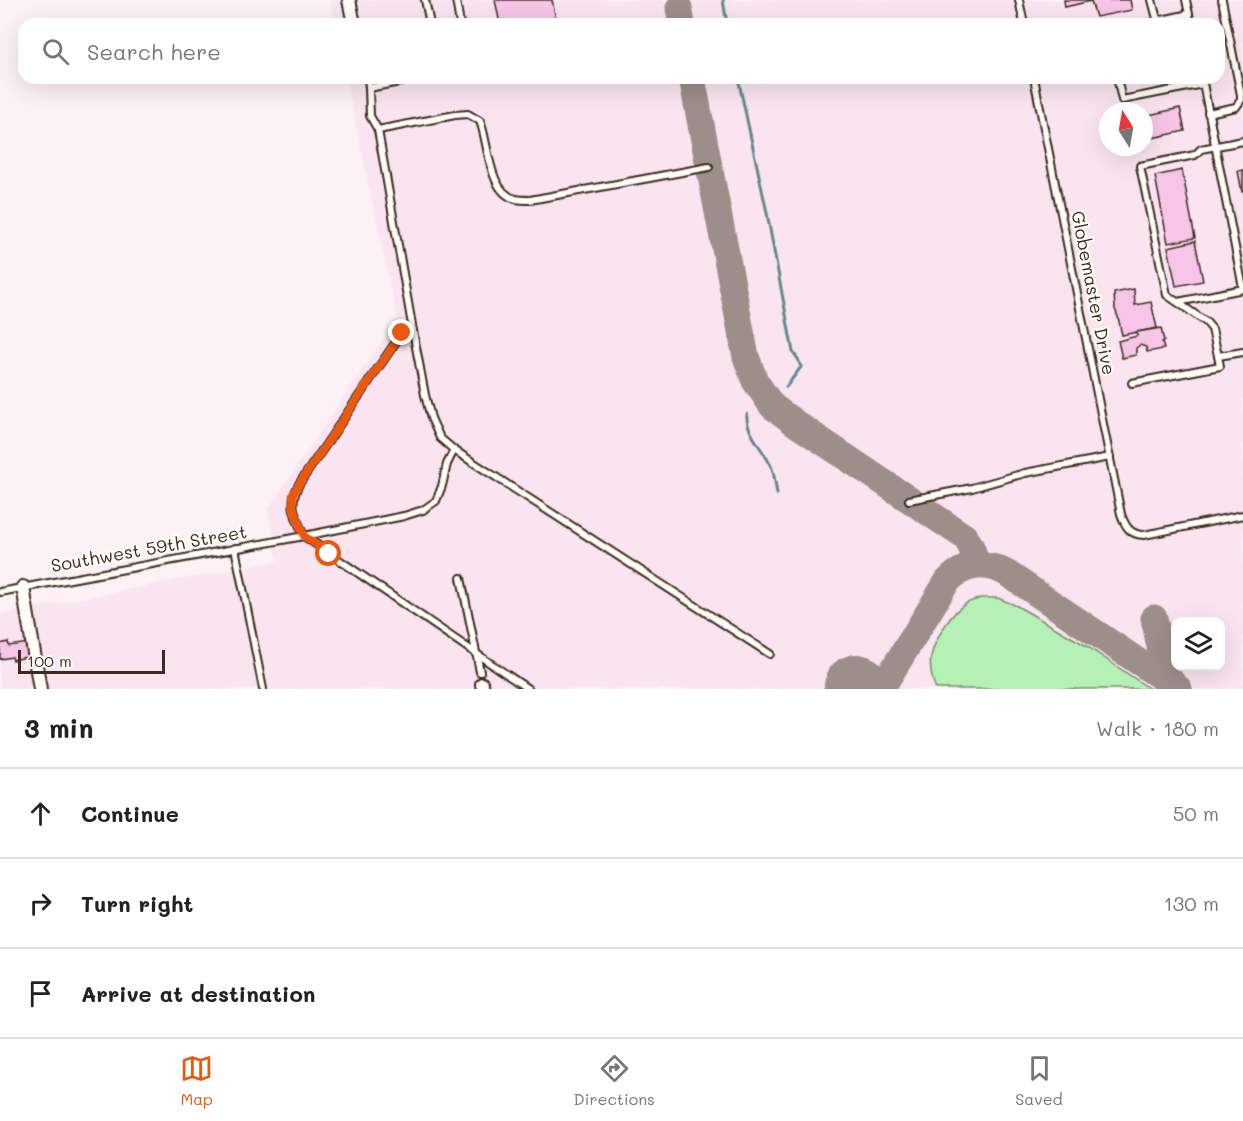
<!DOCTYPE html>
<html lang="en">
<head>
<meta charset="utf-8">
<style>
	:root { --surface:#fff; --page:#f2f2f2; --text:#222; --muted:#767676; --line:#e0e0e0; --accent:#ea580c }
	body { margin:0; font-family:Mali,sans-serif; background:var(--page); color:var(--text) }
	.controls { position:absolute; right:18px; bottom:18px; display:grid; overflow:hidden; border-radius:12px; box-shadow:0 6px 24px #0002 }
	.controls button { width:54px; height:54px; display:grid; place-items:center; padding:0; border:0; border-bottom:2px solid var(--line); background:var(--surface); color:var(--text); font:30px sans-serif }
	.compass { position:absolute; left:1099px; top:102px; width:54px; height:54px; border-radius:50%; background:var(--surface); box-shadow:0 6px 24px #0002; rotate:349deg }
	.scale { position:absolute; left:18px; bottom:15px; width:147px; box-sizing:border-box; padding-left:6px; border:3px solid #3b2a1e; border-top:0; font-size:16px; line-height:21px; white-space:nowrap; color:#3b2a1e; -webkit-text-stroke:4px #fdfcf7; paint-order:stroke }
	.stop { position:absolute; width:18px; height:18px; margin:-14px; border:4px solid #ea580c; border-radius:50%; background:#fff }
	.stop.end { background:#ea580c; border-color:#fff; box-shadow:0 2px 6px #0008 }
	.list { margin:0; padding:0; list-style:none }
	h2 { display:flex; justify-content:space-between; align-items:center; height:78px; margin:0; padding:0 24px; font-size:26px }
	h2 small { font-size:20px; font-weight:400; color:var(--muted) }
	.list li { display:grid; grid-template-columns:39px 1fr auto; gap:18px; align-items:center; box-sizing:border-box; height:90px; padding:0 24px; border-top:2px solid var(--line) }
	.list b { display:block; font-size:22px; white-space:nowrap }
	.list em { font-size:20px; font-style:normal; color:var(--muted) }
	.icon { flex:none; width:33px; height:33px; fill:none; stroke:currentColor; stroke-width:2; stroke-linecap:round; stroke-linejoin:round }
	.map { position:relative; flex:none; width:1243px; height:689px; overflow:hidden }
	.search { position:absolute; background:var(--surface); box-shadow:0 6px 24px #0002; left:18px; right:18px; top:18px; height:66px; display:flex; align-items:center; gap:15px; box-sizing:border-box; padding:0 21px; border-radius:18px; color:var(--muted); font-size:22px }
	.sheet { height:348px; background:var(--surface) }
	nav { display:flex; justify-content:space-around; align-items:center; box-sizing:border-box; height:84px; border-top:2px solid var(--line); background:var(--surface); font-size:16px; color:var(--muted) }
	nav a { display:grid; justify-items:center; gap:3px }
	nav .on { color:var(--accent) }
	.map>svg:first-child { display:block }
	.built { fill:#fae4f0; fill-rule:evenodd }
	.green { fill:#b5f0b5; stroke:#788d6a; stroke-width:1.5 }
	.lines { fill:none; stroke-linecap:round; stroke-linejoin:round }
	.stream { stroke:#628890; stroke-width:3 }
	.taxiway { stroke:#9c8e89; stroke-width:27 }
	.runway { stroke:#9c8e89; stroke-width:66 }
	.building { fill:#f6c5e7; stroke:#3b2a1e; stroke-width:1.5 }
	.lane-casing { stroke:#3b2a1e; stroke-width:10 }
	.street-casing { stroke:#3b2a1e; stroke-width:16 }
	.lane { stroke:#fdfcf7; stroke-width:6 }
	.street { stroke:#fdfcf7; stroke-width:12 }
	.route { stroke:#ea580c; stroke-width:8 }
	.labels { text-anchor:middle; stroke-width:4.5; stroke-linejoin:round; paint-order:stroke }
	.street-label { font-size:18px; fill:#3b2a1e; stroke:#fdfcf7 }
</style>
</head>
<body>
<div class="map">
<svg width="1243" height="689" viewBox="0 0 1243 689">
	<rect width="100%" height="100%" fill="#fcf1f4"/>
	<filter id="ink" filterUnits="userSpaceOnUse"><feTurbulence type="fractalNoise" baseFrequency=".0167" numOctaves="2"/><feDisplacementMap in="SourceGraphic" scale="12" xChannelSelector="R" yChannelSelector="G"/><feConvolveMatrix kernelMatrix="1 2 1 2 8 2 1 2 1" color-interpolation-filters="sRGB"/></filter>
	<g filter="url(#ink)">
		<path class="built" d="M 330,0 L 1243,0 L 1243,689 L 0,689 L 0,614 L 278,561 L 268,509 L 397,319 L 346,78 L 1219,78 L 1219,24 L 335,24 ZM 1108,111 L 1144,111 L 1144,147 L 1108,147 ZM 1176,622 L 1220,622 L 1220,666 L 1176,666 Z"/>
		<path class="green" d="M 980,598 L 998,598 L 1017,606 L 1085,645 L 1150,689 L 936,689 C 932,679 929,668 931,657 C 934,640 951,612 967,603 C 971,601 976,600 980,598 Z"/>
		<g class="lines">
			<g class="stream">
				<path d="M 723,0 L 727,24"/>
				<path d="M 738,78 L 766,208 L 793,352 L 798,359 L 801,367 L 786,387"/>
				<path d="M 747,414 C 745,432 764,450 771,466 C 775,475 775,484 777,494"/>
			</g>
			<g class="taxiway">
				<path d="M 679,8 L 682,24"/>
				<path d="M 692,78 L 746,357 L 755,381 L 772,406 L 798,425 L 965,537 C 972,546 974,554 976,565"/>
				<path d="M 1154,618 L 1165,671 L 1168,677 L 1175,686"/>
				<path d="M 881,689 L 947,582 C 964,563 987,561 1008,574 L 1179,689"/>
			</g>
			<path class="runway" d="M 857,687 L 860,689"/>
		</g>
		<g class="building">
			<path d="M 495,0 L 552,0 L 557,24 L 500,24 Z"/>
			<path d="M 1064,0 L 1130,0 L 1132,10 L 1096,17 L 1091,1 L 1065,7 Z"/>
			<path d="M 1180,108 L 1185,131 L 1152,138 L 1150,131 L 1144,131 L 1144,116 Z"/>
			<path d="M 1182,170 L 1195,238 L 1168,243 L 1155,176 Z"/>
			<path d="M 1243,170 L 1243,192 L 1242,192 L 1238,171 Z"/>
			<path d="M 1195,241 L 1203,281 L 1176,286 L 1168,247 Z"/>
			<path d="M 1134,289 L 1135,305 L 1151,302 L 1157,328 L 1122,335 L 1118,317 L 1115,309 L 1114,293 Z"/>
			<path d="M 1161,328 L 1164,341 L 1162,342 L 1164,349 L 1147,352 L 1146,347 L 1140,345 L 1136,348 L 1136,355 L 1122,358 L 1118,341 L 1137,336 L 1137,332 Z"/>
			<path d="M 8,642 L 9,646 L 28,643 L 31,656 L 13,660 L 12,657 L 0,659 L 0,644 Z"/>
		</g>
		<g class="lines">
			<g class="lane-casing">
				<g id="lane">
					<path d="M 425,0 L 430,24"/>
					<path d="M 456,0 L 460,24"/>
					<path d="M 1019,0 L 1024,24"/>
					<path d="M 1152,0 L 1157,19 L 1162,20 L 1189,14"/>
					<path d="M 1186,0 L 1191,24"/>
					<path d="M 368,78 L 369,88 L 370,116 L 378,130 L 413,331 L 402,333 L 299,484 C 288,505 295,515 304,536 L 528,689"/>
					<path d="M 1034,78 L 1121,514 C 1125,526 1130,535 1144,535 L 1243,515"/>
					<path d="M 1117,78 L 1122,100 L 1203,84"/>
					<path d="M 1202,78 L 1243,288"/>
					<path d="M 369,88 L 420,78"/>
					<path d="M 1208,113 L 1236,107 L 1241,100 L 1241,95 L 1222,0"/>
					<path d="M 378,130 L 455,115 L 468,114 L 480,121 C 489,143 488,193 516,199 C 521,200 526,200 530,200 L 709,167"/>
					<path d="M 1178,302 L 1243,289"/>
					<path d="M 1218,356 L 1212,329 L 1206,322 L 1167,295 L 1140,166 L 1195,155 L 1201,149 L 1243,141"/>
					<path d="M 1132,383 L 1220,366 L 1218,356 L 1243,352"/>
					<path d="M 454,450 L 770,654"/>
					<path d="M 909,500 L 972,488 L 1025,473 L 1110,457"/>
					<path d="M 235,548 L 263,689"/>
					<path d="M 461,578 L 480,672"/>
					<path d="M 0,592 L 304,536 L 404,516 L 423,510 L 436,501 L 442,486 L 447,464 L 454,450 L 440,438 L 431,418 L 425,395 L 413,331"/>
				</g>
			</g>
			<g class="street-casing">
				<g id="street">
					<path d="M 349,0 L 354,24"/>
					<path d="M 23,587 L 40,689"/>
					<path d="M 482,684 L 483,689"/>
				</g>
			</g>
			<use href="#lane" class="lane"/>
			<use href="#street" class="street"/>
		</g>
	</g>
	<g class="lines" filter="url(#ink)">
		<path class="route" d="M 329,554 L 304,536 L 293,507 L 293,495 L 299,484 L 402,333"/>
	</g>
	<g class="labels">
		<g class="street-label">
			<text transform="translate(1093 293) rotate(79)" y="6">Globemaster Drive</text>
			<text transform="translate(149 549) rotate(-10)" y="6">Southwest 59th Street</text>
		</g>
	</g>
</svg>
<div class="controls">
<button><svg class="icon" aria-label="layers" viewBox="0 0 24 24"><path d="M12 4l9 5-9 5-9-5zM3 14l9 5 9-5"/></svg></button>
</div>
<svg class="compass" viewBox="-18 -18 36 36"><path d="M0-13l5 13h-10z" fill="#e53935"/><path d="M0 13l5-13h-10z" fill="#767676"/></svg>
<div class="scale">100 m</div>
<div class="stop" style="left:329px;top:554px"></div>
<div class="stop end" style="left:402px;top:333px"></div>
<div class="search"><svg class="icon" aria-label="search" viewBox="0 0 24 24"><circle cx="10" cy="10" r="6"/><path d="M15 15l6 6"/></svg>Search here</div>
</div>
<section class="sheet">
<h2>3 min<small>Walk · 180 m</small></h2>
<ul class="list">
<li><svg class="icon" aria-label="ahead" viewBox="0 0 24 24"><path d="M12 20V5M6 11l6-6 6 6"/></svg><div><b>Continue</b></div><em>50 m</em></li>
<li><svg class="icon" aria-label="right" viewBox="0 0 24 24"><path d="M7 20v-9h11M14 6l5 5-5 5"/></svg><div><b>Turn right</b></div><em>130 m</em></li>
<li><svg class="icon" aria-label="arrive" viewBox="0 0 24 24"><path d="M6 21V4h12l-3 4 3 4H6"/></svg><div><b>Arrive at destination</b></div></li>
</ul>
</section>
<nav>
<a class="on"><svg class="icon" aria-label="map" viewBox="0 0 24 24"><path d="M3 6l6-2 6 2 6-2v14l-6 2-6-2-6 2zM9 4v14M15 6v14"/></svg>Map</a>
<a><svg class="icon" aria-label="directions" viewBox="0 0 24 24"><path d="M12 3l9 9-9 9-9-9zM9 14v-3h6M13 9l2 2-2 2"/></svg>Directions</a>
<a><svg class="icon" aria-label="saved" viewBox="0 0 24 24"><path d="M7 4h10v16l-5-4-5 4z"/></svg>Saved</a>
</nav>
</body>
</html>
